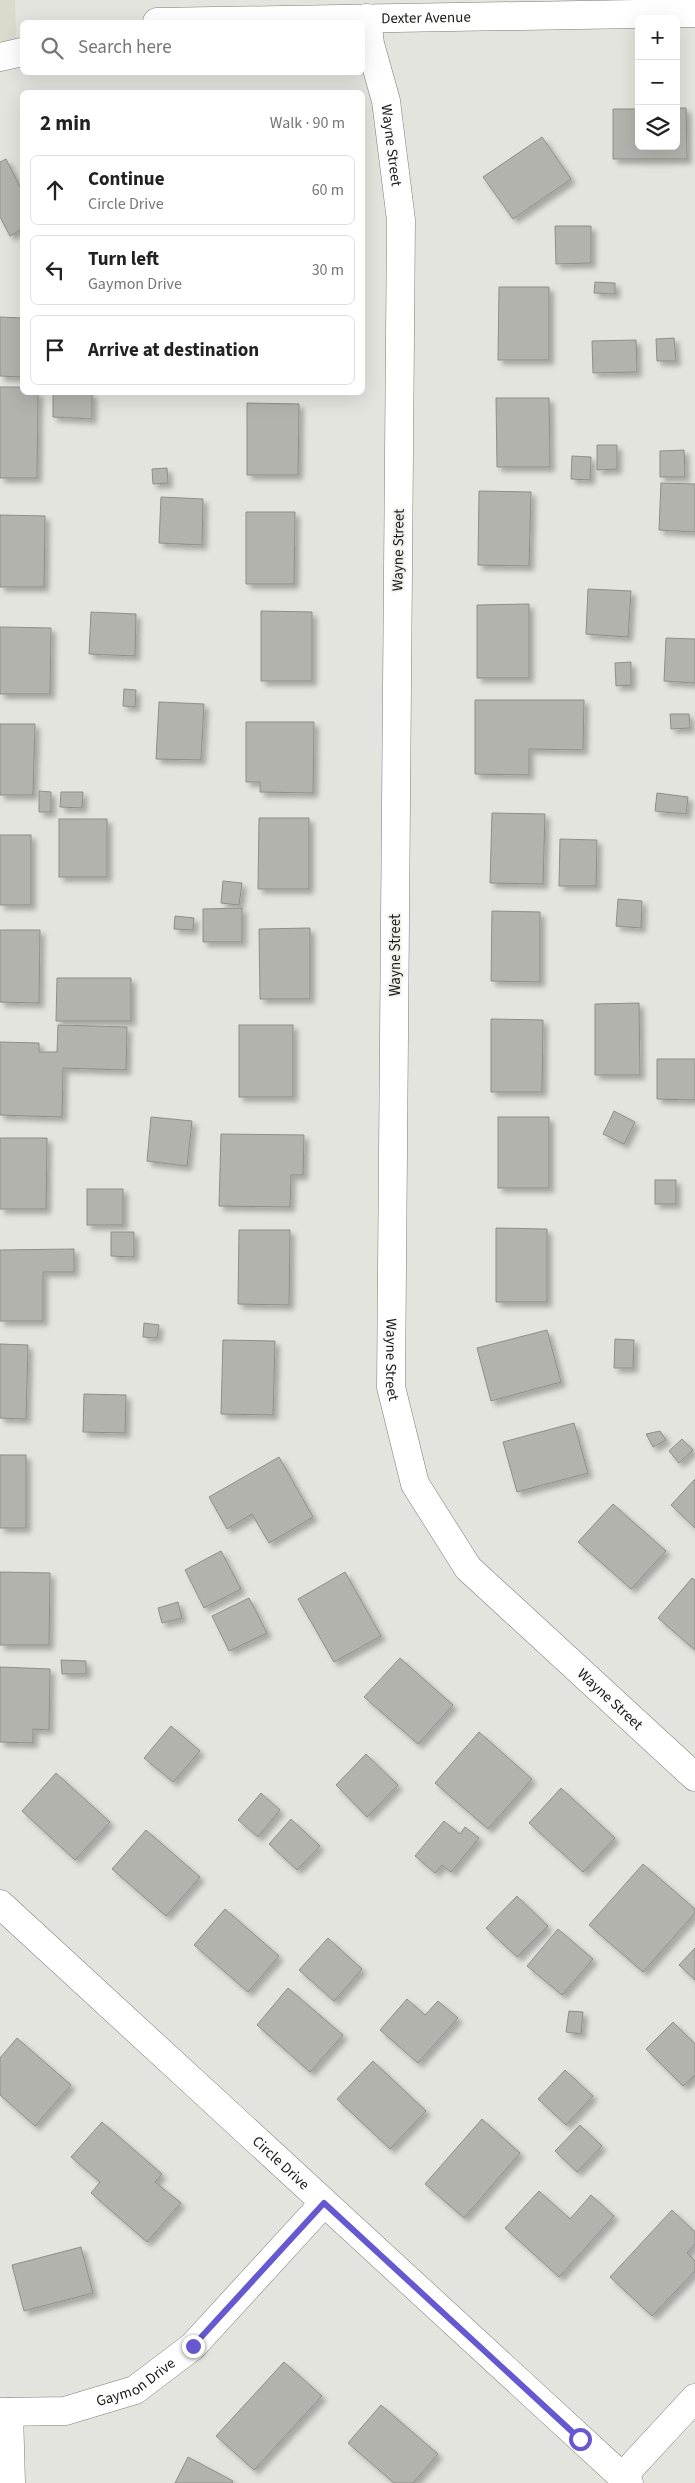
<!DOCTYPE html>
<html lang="en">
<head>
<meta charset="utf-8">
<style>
	:root { --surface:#fff; --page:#f6f6f6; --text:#222; --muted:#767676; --line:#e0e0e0 }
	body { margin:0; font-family:"Source Sans 3",sans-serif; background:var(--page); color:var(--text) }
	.controls { position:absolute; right:15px; top:15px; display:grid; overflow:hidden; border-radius:8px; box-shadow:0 5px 20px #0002 }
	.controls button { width:45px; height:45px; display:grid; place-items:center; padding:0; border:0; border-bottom:1px solid var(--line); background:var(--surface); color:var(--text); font:25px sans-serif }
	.stop { position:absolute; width:15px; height:15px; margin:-11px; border:4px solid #6558d1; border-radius:50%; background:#fff }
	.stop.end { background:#6558d1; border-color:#fff; box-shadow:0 1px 5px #0008 }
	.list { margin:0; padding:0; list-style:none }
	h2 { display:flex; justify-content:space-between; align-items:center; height:65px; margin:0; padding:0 20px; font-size:21px }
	h2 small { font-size:16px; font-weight:400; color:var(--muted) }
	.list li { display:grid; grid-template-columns:32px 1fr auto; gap:15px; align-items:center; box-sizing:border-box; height:70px; margin:0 10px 10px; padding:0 10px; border:1px solid var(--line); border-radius:8px }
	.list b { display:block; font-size:19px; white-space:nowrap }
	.list p { margin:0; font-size:16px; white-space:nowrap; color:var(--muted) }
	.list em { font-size:16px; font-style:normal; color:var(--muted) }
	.icon { flex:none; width:28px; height:28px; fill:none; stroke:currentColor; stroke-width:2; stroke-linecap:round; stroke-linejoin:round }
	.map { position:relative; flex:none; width:695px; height:2483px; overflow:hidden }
	.search { position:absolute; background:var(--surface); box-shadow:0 5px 20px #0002; left:20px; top:20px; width:345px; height:55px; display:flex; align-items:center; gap:12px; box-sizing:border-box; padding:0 18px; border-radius:8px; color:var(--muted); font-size:19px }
	.panel { position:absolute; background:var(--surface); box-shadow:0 5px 20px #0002; left:20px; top:90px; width:345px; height:305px; border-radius:8px }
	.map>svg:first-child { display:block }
	.built { fill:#dbdacd }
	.building { fill:#b3b3ae; stroke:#8f8e89; filter:url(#shadow) }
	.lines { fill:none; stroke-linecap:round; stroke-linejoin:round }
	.minor-casing { stroke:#7e7d78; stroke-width:29 }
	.minor { stroke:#fff; stroke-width:28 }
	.route { stroke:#6558d1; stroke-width:6 }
	.labels { text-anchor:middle; stroke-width:4; stroke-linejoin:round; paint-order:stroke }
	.street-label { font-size:15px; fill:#1a1917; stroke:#f1f1eb }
</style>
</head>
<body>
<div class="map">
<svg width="695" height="2483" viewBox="0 0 695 2483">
	<defs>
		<filter id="shadow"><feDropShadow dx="4.5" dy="4.5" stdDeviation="2.5" flood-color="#0004"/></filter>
	</defs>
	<rect width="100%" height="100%" fill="#e4e4de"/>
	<path class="built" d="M 0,0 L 15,0 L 17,54 L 0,57 Z"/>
	<g class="building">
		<path d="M 676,108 L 686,108 L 687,159 L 613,159 L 613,109 L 639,109 L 639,146 L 676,146 Z"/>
		<path d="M 542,137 L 571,179 L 513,219 L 483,177 Z"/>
		<path d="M 6,159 L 22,191 L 22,229 L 10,236 L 0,217 L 0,162 Z"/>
		<path d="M 555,226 L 591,226 L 591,263 L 556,264 Z"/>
		<path d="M 595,282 L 615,283 L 615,294 L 594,293 Z"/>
		<path d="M 499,287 L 549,287 L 549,360 L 498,360 Z"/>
		<path d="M 0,317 L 22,318 L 22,377 L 0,376 Z"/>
		<path d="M 674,338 L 676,361 L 657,361 L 656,339 Z"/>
		<path d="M 636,340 L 637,372 L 593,373 L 592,341 Z"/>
		<path d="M 0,387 L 22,387 L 22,392 L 38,392 L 37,478 L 0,478 Z"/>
		<path d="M 53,392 L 92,393 L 92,419 L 53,417 Z"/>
		<path d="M 496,398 L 549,398 L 550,467 L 497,467 Z"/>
		<path d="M 247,403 L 299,404 L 298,475 L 247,475 Z"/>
		<path d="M 597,445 L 617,445 L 617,469 L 597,470 Z"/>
		<path d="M 684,450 L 685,477 L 660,477 L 660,451 Z"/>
		<path d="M 572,456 L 591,457 L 590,480 L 571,479 Z"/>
		<path d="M 167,468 L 168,483 L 153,484 L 152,469 Z"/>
		<path d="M 661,483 L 695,484 L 695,532 L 659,530 Z"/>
		<path d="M 479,491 L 531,492 L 529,566 L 478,565 Z"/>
		<path d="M 161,497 L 203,499 L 202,545 L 159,543 Z"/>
		<path d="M 246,512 L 295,512 L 294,584 L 246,584 Z"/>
		<path d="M 0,515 L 45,516 L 44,587 L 0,587 Z"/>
		<path d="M 588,589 L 631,591 L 628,637 L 586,634 Z"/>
		<path d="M 529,604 L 529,678 L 477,678 L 477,605 Z"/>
		<path d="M 261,611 L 312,612 L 312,681 L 261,681 Z"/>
		<path d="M 91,612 L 136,614 L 135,656 L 89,654 Z"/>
		<path d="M 0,627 L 51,628 L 50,694 L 0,694 Z"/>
		<path d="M 666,638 L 695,639 L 695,683 L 664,681 Z"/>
		<path d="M 631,662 L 631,685 L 616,686 L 615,663 Z"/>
		<path d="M 124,689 L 136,690 L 135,707 L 123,706 Z"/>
		<path d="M 475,700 L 584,700 L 583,750 L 529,749 L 529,775 L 475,774 Z"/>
		<path d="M 159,702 L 204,704 L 201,760 L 156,759 Z"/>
		<path d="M 670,714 L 689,714 L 690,728 L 671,729 Z"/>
		<path d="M 246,722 L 314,722 L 313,793 L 260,792 L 260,782 L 246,782 Z"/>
		<path d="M 0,724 L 35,724 L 33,795 L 0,795 Z"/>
		<path d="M 39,791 L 51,792 L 51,812 L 39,812 Z"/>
		<path d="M 61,792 L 83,792 L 82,808 L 60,807 Z"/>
		<path d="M 657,793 L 688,797 L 686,814 L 655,811 Z"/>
		<path d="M 492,813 L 545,814 L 543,884 L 490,883 Z"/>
		<path d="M 259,818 L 309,818 L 309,889 L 258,889 Z"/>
		<rect x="59" y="819" width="48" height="58"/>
		<rect x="0" y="835" width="31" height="70"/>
		<path d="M 560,839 L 597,840 L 596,886 L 559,886 Z"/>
		<path d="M 223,881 L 242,883 L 239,905 L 221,903 Z"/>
		<path d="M 618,899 L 642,901 L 641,928 L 616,926 Z"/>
		<path d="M 242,908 L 242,942 L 203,942 L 203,909 Z"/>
		<path d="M 492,911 L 540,912 L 540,982 L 491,981 Z"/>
		<path d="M 175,916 L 194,918 L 193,930 L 174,929 Z"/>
		<path d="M 310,928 L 310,999 L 260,999 L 259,929 Z"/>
		<path d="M 0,930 L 40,930 L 39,1003 L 0,1002 Z"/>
		<path d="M 57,978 L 131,978 L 131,1021 L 56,1021 Z"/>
		<path d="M 639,1003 L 640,1075 L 595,1075 L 595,1004 Z"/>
		<path d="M 491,1019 L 543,1020 L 542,1092 L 491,1092 Z"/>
		<path d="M 58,1025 L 127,1027 L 126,1070 L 63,1068 L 62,1117 L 0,1115 L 0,1042 L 39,1043 L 39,1052 L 57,1052 Z"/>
		<rect x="239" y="1025" width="54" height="72"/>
		<path d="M 657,1059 L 695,1059 L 695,1100 L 657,1099 Z"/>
		<path d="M 614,1111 L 635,1122 L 624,1144 L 603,1134 Z"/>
		<path d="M 151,1117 L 192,1121 L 187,1166 L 147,1161 Z"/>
		<rect x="498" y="1117" width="51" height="71"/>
		<path d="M 221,1134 L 304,1135 L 303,1175 L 291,1175 L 290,1207 L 219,1206 Z"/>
		<path d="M 0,1138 L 47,1138 L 46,1209 L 0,1209 Z"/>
		<rect x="655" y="1180" width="21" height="24"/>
		<rect x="87" y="1189" width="36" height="36"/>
		<path d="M 496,1228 L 547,1229 L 547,1302 L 496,1302 Z"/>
		<path d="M 239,1230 L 290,1230 L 289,1305 L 238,1304 Z"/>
		<path d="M 111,1232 L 134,1232 L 134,1257 L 111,1256 Z"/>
		<path d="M 74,1249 L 74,1272 L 43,1272 L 43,1321 L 0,1321 L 0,1250 Z"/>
		<path d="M 144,1323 L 159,1325 L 157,1338 L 143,1337 Z"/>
		<path d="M 547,1330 L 561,1382 L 491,1401 L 477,1348 Z"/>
		<path d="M 615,1339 L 634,1340 L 633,1368 L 614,1368 Z"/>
		<path d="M 223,1340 L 275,1341 L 273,1415 L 221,1414 Z"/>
		<path d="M 0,1344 L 28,1345 L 26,1419 L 0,1418 Z"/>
		<path d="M 84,1394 L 126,1395 L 125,1433 L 83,1432 Z"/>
		<path d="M 574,1423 L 588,1473 L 517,1492 L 503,1442 Z"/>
		<path d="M 660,1431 L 666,1440 L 653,1447 L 646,1434 Z"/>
		<path d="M 682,1439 L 693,1450 L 679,1463 L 669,1451 Z"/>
		<rect x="0" y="1455" width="26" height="73"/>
		<path d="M 279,1457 L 313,1517 L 269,1543 L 252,1514 L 227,1529 L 209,1497 Z"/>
		<path d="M 695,1479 L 695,1528 L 671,1505 Z"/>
		<path d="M 613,1504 L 666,1551 L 631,1589 L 578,1542 Z"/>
		<path d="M 221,1551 L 241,1589 L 204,1608 L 185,1570 Z"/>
		<path d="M 0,1572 L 50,1573 L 49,1645 L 0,1645 Z"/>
		<path d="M 345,1572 L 381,1636 L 334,1662 L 298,1599 Z"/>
		<path d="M 692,1578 L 695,1580 L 695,1650 L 658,1618 Z"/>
		<path d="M 249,1598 L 267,1633 L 229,1651 L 212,1616 Z"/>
		<path d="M 178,1602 L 182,1618 L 162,1623 L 158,1608 Z"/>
		<path d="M 400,1658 L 453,1705 L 418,1744 L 364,1697 Z"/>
		<path d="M 61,1660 L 86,1661 L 86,1674 L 62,1674 Z"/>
		<path d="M 0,1667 L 50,1669 L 49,1730 L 33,1729 L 33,1743 L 0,1742 Z"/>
		<path d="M 171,1726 L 200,1751 L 173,1782 L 144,1758 Z"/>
		<path d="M 479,1732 L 532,1779 L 488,1829 L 435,1783 Z"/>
		<path d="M 366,1754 L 398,1785 L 367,1817 L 336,1785 Z"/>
		<path d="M 56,1773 L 110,1822 L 75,1860 L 22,1811 Z"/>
		<path d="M 561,1788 L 615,1838 L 583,1872 L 529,1823 Z"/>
		<path d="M 261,1793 L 280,1810 L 258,1837 L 238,1820 Z"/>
		<path d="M 291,1819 L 320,1846 L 297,1870 L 269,1844 Z"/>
		<path d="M 444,1821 L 460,1834 L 465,1827 L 479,1838 L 451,1872 L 442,1865 L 435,1873 L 415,1856 Z"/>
		<path d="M 146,1830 L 200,1877 L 166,1916 L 112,1869 Z"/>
		<path d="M 643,1864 L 695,1909 L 695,1913 L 643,1972 L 589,1925 Z"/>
		<path d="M 517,1896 L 548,1926 L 517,1957 L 486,1928 Z"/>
		<path d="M 225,1909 L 279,1956 L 248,1992 L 194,1945 Z"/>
		<path d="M 558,1929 L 593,1959 L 562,1995 L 527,1966 Z"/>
		<path d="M 328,1938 L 362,1969 L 334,2001 L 299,1970 Z"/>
		<path d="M 695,1948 L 695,1980 L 679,1965 Z"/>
		<path d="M 288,1988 L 343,2035 L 310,2072 L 257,2025 Z"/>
		<path d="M 407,1999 L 425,2015 L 438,2001 L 458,2018 L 418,2063 L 380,2030 Z"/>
		<path d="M 569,2011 L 583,2012 L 581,2034 L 566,2032 Z"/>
		<path d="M 673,2022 L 695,2044 L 695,2075 L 683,2086 L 646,2049 Z"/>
		<path d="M 17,2038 L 71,2085 L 35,2126 L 0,2095 L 0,2058 Z"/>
		<path d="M 373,2061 L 426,2111 L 390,2149 L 337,2099 Z"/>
		<path d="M 565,2070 L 593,2096 L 566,2125 L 538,2099 Z"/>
		<path d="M 482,2119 L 520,2153 L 464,2218 L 425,2184 Z"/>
		<path d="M 102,2122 L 162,2174 L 155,2182 L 181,2203 L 147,2242 L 91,2193 L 100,2182 L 71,2157 Z"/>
		<path d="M 580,2125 L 602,2146 L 577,2172 L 555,2151 Z"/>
		<path d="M 539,2191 L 570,2219 L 591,2195 L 614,2216 L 559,2277 L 505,2228 Z"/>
		<path d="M 672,2210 L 695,2232 L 695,2244 L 687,2253 L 695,2261 L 695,2271 L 652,2316 L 610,2277 Z"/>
		<path d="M 81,2247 L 93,2293 L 24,2311 L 12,2265 Z"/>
		<path d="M 284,2362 L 322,2396 L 254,2470 L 216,2436 Z"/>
		<path d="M 381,2405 L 438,2454 L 413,2483 L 394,2483 L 348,2443 Z"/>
		<path d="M 188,2457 L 233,2481 L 232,2483 L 175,2483 Z"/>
	</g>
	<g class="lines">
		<g class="minor-casing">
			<g id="minor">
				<path id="s1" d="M 367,18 L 370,44 L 386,101 L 401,220 L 391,1387 L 415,1484 L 468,1568 L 695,1777"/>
				<path id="s2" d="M 157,22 L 695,13"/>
				<path d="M 0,57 L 22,52"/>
				<path id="s3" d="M 0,1904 L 629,2483"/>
				<path id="s4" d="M 0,2412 L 65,2411 L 135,2390 L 193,2346 L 324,2203"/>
				<path d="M 9,2412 L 11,2483"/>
				<path d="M 622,2477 L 695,2398"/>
			</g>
		</g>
		<use href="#minor" class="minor"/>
	</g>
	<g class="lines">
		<path class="route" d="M 193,2346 L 324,2203 L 580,2439"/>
	</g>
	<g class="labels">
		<g class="street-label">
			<text dy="5" stroke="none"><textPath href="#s2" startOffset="269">Dexter Avenue</textPath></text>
			<text dy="5" stroke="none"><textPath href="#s1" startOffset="130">Wayne Street</textPath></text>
			<text transform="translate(398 550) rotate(-89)" y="5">Wayne Street</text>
			<text transform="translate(395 955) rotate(-90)" y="5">Wayne Street</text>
			<text dy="5" stroke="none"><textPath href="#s1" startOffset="1345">Wayne Street</textPath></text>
			<text dy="5" stroke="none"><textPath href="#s1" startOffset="1765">Wayne Street</textPath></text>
			<text dy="5" stroke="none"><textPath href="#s3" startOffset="382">Circle Drive</textPath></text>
			<text dy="5" stroke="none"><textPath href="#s4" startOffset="142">Gaymon Drive</textPath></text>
		</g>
	</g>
</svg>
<div class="controls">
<button>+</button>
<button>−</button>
<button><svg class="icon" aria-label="layers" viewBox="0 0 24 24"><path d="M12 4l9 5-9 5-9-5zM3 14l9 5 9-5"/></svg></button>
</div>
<div class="stop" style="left:580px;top:2439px"></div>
<div class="stop end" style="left:193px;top:2346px"></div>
<div class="search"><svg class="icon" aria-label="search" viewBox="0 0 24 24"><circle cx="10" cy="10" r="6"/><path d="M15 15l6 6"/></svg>Search here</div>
<section class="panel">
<h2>2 min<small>Walk · 90 m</small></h2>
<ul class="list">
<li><svg class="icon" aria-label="ahead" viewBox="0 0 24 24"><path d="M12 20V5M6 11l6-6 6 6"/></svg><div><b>Continue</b><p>Circle Drive</p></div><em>60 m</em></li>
<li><svg class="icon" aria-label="left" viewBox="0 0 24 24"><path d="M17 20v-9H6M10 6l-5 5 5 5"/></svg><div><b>Turn left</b><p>Gaymon Drive</p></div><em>30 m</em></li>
<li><svg class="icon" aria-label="arrive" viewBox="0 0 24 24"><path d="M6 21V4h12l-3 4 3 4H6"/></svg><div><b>Arrive at destination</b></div></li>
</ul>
</section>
</div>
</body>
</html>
